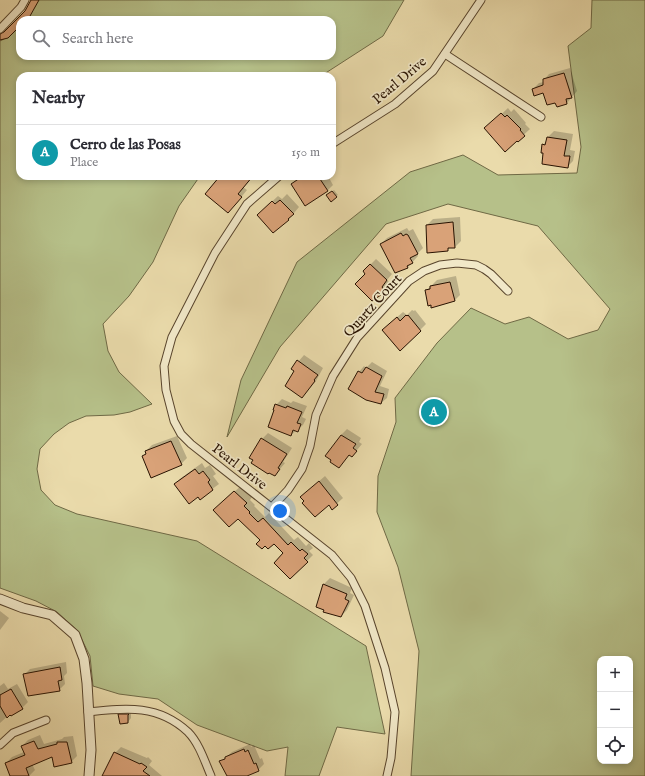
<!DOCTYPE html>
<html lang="en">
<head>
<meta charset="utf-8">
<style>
	:root { --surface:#fff; --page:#f2f2f3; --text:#2b2b33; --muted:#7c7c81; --line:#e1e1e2; --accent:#111827 }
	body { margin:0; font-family:"IM FELL English",serif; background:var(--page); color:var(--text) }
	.controls { position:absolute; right:12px; bottom:12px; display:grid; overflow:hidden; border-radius:8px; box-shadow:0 2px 6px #0003 }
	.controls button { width:36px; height:36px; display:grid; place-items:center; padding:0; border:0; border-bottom:1px solid var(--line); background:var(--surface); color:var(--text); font:20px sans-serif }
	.you { position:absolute; left:280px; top:511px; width:14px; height:14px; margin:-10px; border:3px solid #fff; border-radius:50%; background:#1a73e8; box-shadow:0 0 0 6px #1a73e833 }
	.badge { display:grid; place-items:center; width:26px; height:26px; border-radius:50%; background:var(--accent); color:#fff; font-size:13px; font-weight:700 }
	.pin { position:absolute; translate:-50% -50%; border:2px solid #fff; box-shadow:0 1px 4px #0006 }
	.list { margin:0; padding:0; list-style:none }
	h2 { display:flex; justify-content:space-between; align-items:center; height:52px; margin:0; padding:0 16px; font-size:17px }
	h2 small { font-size:13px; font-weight:400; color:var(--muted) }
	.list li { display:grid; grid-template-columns:26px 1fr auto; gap:12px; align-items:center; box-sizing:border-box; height:56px; padding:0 16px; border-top:1px solid var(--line) }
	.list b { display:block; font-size:15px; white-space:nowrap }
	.list p { margin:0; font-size:13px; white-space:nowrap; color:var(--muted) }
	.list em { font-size:13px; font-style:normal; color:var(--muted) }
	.icon { flex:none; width:22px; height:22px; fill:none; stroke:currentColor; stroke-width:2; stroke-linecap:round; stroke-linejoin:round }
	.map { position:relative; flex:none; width:645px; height:776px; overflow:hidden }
	.search { position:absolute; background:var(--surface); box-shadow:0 2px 6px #0003; left:16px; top:16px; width:320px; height:44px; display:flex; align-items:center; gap:10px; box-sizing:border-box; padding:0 14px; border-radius:12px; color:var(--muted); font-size:15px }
	.panel { position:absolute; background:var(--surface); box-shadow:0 2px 6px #0003; left:16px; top:72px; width:320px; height:108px; border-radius:12px }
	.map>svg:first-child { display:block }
	.green { fill:#b6c089; stroke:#6f6945; fill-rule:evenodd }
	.shadow { fill:#0003 }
	.building { fill:#d9a278; stroke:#281201 }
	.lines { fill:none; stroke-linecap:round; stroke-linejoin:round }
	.minor-casing { stroke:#58442c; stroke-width:9 }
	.tertiary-casing { stroke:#58442c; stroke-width:11 }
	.minor { stroke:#f1e8c8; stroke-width:7 }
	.tertiary { stroke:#f1e8c8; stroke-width:9 }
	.labels { text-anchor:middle; stroke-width:3.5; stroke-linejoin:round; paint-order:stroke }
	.street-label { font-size:14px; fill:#281201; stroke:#f1e8c8 }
</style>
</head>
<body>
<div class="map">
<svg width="645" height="776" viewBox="0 0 645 776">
	<rect width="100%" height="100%" fill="#eadbab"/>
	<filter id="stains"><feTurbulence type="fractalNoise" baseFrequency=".005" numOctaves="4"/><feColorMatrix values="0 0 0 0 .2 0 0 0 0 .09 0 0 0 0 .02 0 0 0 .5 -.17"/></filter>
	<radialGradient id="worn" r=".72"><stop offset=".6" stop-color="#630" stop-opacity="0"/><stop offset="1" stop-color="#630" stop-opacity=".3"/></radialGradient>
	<g class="green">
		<path d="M 38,0 L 404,0 L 383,36 L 321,76 L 20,76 L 20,176 L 200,176 L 179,206 L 153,262 L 129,296 L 103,324 L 108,351 L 119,372 L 152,404 L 130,412 L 114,415 L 86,416 L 69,423 L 54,434 L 40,449 L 37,469 L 41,490 L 55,505 L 77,514 L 197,541 L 366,646 L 385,734 L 337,727 L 319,776 L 285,776 L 288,747 L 267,751 L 197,725 L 158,699 L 119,694 L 93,686 L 90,656 L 77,630 L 57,612 L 36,601 L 0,588 L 0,41 L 4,39 L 20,25 L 20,56 L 332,56 L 332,20 L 25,20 Z"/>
		<path d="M 592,0 L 645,0 L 645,776 L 411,776 L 419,651 L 398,567 L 377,512 L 378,476 L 396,422 L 395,398 L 437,343 L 471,308 L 505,324 L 529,317 L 568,339 L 598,330 L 610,309 L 538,226 L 448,204 L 386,224 L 280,347 L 227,437 L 241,380 L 297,262 L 410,172 L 463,155 L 498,175 L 577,173 L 581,147 L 568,46 L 591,28 ZM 600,659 L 630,659 L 630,761 L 600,761 Z"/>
	</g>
	<g class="shadow">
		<path d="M 570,68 L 577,91 L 567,103 L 557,106 L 556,102 L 544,92 L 533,89 L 539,83 L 544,82 L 544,80 L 549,74 Z"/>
		<path d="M 508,108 L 511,112 L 514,109 L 526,123 L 525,124 L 530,129 L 518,140 L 492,123 Z"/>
		<path d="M 554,131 L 573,134 L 570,150 L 575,151 L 573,161 L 567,167 L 543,145 L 546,142 L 548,137 Z"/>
		<path d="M 222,176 L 257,176 L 253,179 L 251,178 L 243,187 L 247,190 L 234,206 Z"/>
		<path d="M 301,176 L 328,176 L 333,185 L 327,191 L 292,184 Z"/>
		<path d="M 334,190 L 338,195 L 336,196 L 329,194 Z"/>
		<path d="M 287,194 L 299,207 L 289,219 L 274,232 L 264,209 L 278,196 L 282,199 Z"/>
		<path d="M 460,217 L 461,241 L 455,247 L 451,247 L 447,250 L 427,225 L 433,219 Z"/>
		<path d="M 407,228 L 409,231 L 413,229 L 423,248 L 417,254 L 418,256 L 408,267 L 395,271 L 381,244 L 387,238 Z"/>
		<path d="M 376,259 L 392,274 L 387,280 L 390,283 L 385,287 L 386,288 L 372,300 L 367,274 L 364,271 Z"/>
		<path d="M 456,276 L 460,295 L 454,301 L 426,291 L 437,280 Z"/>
		<path d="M 412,310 L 414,311 L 415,310 L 426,324 L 420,330 L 389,324 L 403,312 L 407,315 Z"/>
		<path d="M 304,355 L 323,368 L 316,381 L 302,397 L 296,371 L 292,369 Z"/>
		<path d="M 372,362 L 387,371 L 380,386 L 389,389 L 387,398 L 381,403 L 359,372 L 364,366 L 366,368 Z"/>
		<path d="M 282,399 L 291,403 L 293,401 L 307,406 L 302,417 L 306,419 L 303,425 L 291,435 L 276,405 Z"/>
		<path d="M 347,429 L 361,438 L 359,442 L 362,444 L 352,456 L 350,454 L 339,467 L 341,435 Z"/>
		<path d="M 268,433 L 292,448 L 283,462 L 285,463 L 275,475 L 262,439 Z"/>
		<path d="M 177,436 L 187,458 L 181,464 L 143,456 L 147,453 L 146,451 L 152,445 Z"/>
		<path d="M 202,463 L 205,468 L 210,465 L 216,474 L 213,476 L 219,484 L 200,498 L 175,484 L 181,478 Z"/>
		<path d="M 325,476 L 343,498 L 332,508 L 329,504 L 305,501 L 301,497 Z"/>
		<path d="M 241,486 L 252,497 L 250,500 L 255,505 L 254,506 L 265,517 L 269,513 L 294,540 L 298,537 L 306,546 L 309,543 L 313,548 L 309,551 L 313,555 L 290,578 L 285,553 L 274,542 L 265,544 L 238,518 L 220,504 Z"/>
		<path d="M 330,578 L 352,588 L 350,593 L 354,595 L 347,610 L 341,616 L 317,606 L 324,584 Z"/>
		<path d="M 0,611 L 9,618 L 0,630 Z"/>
		<path d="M 66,662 L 67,673 L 64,676 L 65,684 L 59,690 L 24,675 L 30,669 Z"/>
		<path d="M 4,683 L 8,689 L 17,684 L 28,702 L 22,708 L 11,713 L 0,723 L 0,686 Z"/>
		<path d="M 123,711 L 131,711 L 131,718 L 128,722 L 119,714 Z"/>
		<path d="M 40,735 L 44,744 L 62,739 L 64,737 L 73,736 L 77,756 L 71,762 L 53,755 L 32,764 L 35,770 L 29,776 L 12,776 L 6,763 L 12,757 L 24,752 L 22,746 L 28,740 Z"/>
		<path d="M 250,744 L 251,747 L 254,745 L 260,759 L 262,758 L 264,764 L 258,770 L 245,776 L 227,776 L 220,762 L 232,752 Z"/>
		<path d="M 121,747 L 147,758 L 148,757 L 152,761 L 149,765 L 162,776 L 103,776 L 115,753 Z"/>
	</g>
	<g class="building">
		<path d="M 31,0 L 39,0 L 30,16 L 26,20 L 20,20 L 20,26 L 8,38 L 0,40 L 0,34 L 4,32 L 25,11 Z"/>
		<path d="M 564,73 L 572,98 L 566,99 L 567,104 L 557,107 L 555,103 L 547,105 L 543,93 L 534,96 L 532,89 L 543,85 L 543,79 Z"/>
		<path d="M 501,113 L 505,117 L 507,115 L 521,129 L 520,130 L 525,136 L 518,142 L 517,141 L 505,152 L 484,128 Z"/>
		<path d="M 547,137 L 567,140 L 564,156 L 570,156 L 568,168 L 542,164 L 543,153 L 541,153 L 542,144 L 545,145 Z"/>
		<path d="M 220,176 L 253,176 L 238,194 L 242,197 L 228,213 L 205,194 Z"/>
		<path d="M 303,176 L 318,176 L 328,191 L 305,206 L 291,184 Z"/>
		<path d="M 332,191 L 337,197 L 331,202 L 326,195 Z"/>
		<path d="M 280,200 L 294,214 L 288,219 L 289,220 L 273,233 L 257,215 L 271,202 L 272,201 L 275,204 Z"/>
		<path d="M 453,222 L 455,248 L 448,248 L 448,251 L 427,253 L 426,225 Z"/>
		<path d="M 401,233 L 403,236 L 406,234 L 408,235 L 418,254 L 410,258 L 413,263 L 407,266 L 408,268 L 395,273 L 380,244 Z"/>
		<path d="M 370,264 L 387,280 L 382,287 L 384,290 L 380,294 L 381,295 L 372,301 L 355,284 L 365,274 L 363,271 Z"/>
		<path d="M 450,282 L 455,301 L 431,308 L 431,305 L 428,306 L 425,290 L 430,289 L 430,286 Z"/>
		<path d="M 406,315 L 407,316 L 408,315 L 421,331 L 400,351 L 382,330 L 397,317 L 400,321 Z"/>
		<path d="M 297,360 L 318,375 L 314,380 L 315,381 L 302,398 L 285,386 L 294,371 L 291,369 Z"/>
		<path d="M 366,367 L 382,376 L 375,392 L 384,394 L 381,404 L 366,400 L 348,389 L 358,371 L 362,373 Z"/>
		<path d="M 275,404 L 286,408 L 287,406 L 302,412 L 297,423 L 301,424 L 298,432 L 293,430 L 291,436 L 268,427 L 274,410 L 273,410 Z"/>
		<path d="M 341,435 L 356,444 L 353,448 L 357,451 L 352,457 L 349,455 L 339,468 L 330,462 L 331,460 L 325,456 Z"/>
		<path d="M 261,438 L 287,454 L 278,468 L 280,469 L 275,476 L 269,473 L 268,474 L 251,463 L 253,460 L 249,458 Z"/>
		<path d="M 171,441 L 182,465 L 151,478 L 142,456 L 146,454 L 145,451 Z"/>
		<path d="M 195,469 L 199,474 L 203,471 L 210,480 L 208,482 L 213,490 L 200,500 L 198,497 L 189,504 L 174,484 Z"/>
		<path d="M 319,481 L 338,505 L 332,510 L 329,505 L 315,517 L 302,503 L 304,501 L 300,497 Z"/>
		<path d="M 234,491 L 247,503 L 244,506 L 250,512 L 249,513 L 258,522 L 263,518 L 288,545 L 291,542 L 300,551 L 302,549 L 308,554 L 304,558 L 308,562 L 290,579 L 274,563 L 283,553 L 274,544 L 268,549 L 265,546 L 262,549 L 256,544 L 260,540 L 238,519 L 229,527 L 213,510 Z"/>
		<path d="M 323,584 L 347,594 L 345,599 L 349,601 L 341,617 L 323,612 L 324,610 L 316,607 Z"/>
		<path d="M 60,667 L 62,680 L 58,681 L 60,691 L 28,696 L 23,674 Z"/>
		<path d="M 11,689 L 23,709 L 11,716 L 10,715 L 7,718 L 0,706 L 0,695 Z"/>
		<path d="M 118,714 L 129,714 L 128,715 L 128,723 L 120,724 Z"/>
		<path d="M 34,741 L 38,749 L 57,744 L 57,742 L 67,742 L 72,763 L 54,767 L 52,757 L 26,768 L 29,776 L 10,776 L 5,763 L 25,755 L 21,746 Z"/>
		<path d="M 244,749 L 245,752 L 248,750 L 254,764 L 256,763 L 259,771 L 247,776 L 227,776 L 219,761 L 225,759 L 225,757 Z"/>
		<path d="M 114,752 L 140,764 L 141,763 L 147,767 L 143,771 L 150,776 L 102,776 Z"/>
	</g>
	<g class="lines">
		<g class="minor-casing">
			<g id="minor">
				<path d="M 0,29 L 21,7 L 25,0"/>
				<path d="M 445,54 L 541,117"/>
				<path d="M 332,144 L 395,104 L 433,71 L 481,0"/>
				<path d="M 279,176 L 247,204 L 215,253 L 172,337 L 164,366 L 166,390 L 174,421 L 181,434 L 191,444 L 332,555 L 351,578 L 365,606 L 385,668 L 395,712 L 391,758 L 387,776"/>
				<path d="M 272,507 L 288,490 L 302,469 L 310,446 L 316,415 L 333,376 L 357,338 L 409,281 L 424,271 L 440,265 L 457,263 L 476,265 L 484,269 L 491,274 L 508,291"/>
				<path d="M 88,712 C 126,708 158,704 188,732 C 199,743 205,762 211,776"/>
				<path d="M 0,745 L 13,733 L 46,720"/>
			</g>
		</g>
		<g class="tertiary-casing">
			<path id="tertiary" d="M 0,599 L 23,608 L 52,615 L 75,635 L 84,659 L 87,683 L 91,750 L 89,776"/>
		</g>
		<use href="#minor" class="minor"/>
		<use href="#tertiary" class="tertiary"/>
	</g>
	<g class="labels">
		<g class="street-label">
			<text transform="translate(399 80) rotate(-40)" y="5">Pearl Drive</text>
			<text transform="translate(372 305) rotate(-48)" y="5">Quartz Court</text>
			<text transform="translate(240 466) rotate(38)" y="5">Pearl Drive</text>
		</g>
	</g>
	<rect width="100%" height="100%" filter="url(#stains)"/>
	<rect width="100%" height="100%" fill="url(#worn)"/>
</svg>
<div class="controls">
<button>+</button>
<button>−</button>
<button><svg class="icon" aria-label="locate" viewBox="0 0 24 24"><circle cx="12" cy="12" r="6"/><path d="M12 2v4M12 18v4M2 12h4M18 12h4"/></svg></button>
</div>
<div class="you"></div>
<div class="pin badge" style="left:434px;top:412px;background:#0f9aa8">A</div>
<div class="search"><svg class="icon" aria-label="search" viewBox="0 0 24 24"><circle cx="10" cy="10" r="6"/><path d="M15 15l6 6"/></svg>Search here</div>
<section class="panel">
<h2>Nearby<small></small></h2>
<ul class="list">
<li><span class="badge" style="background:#0f9aa8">A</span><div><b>Cerro de las Posas</b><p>Place</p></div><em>150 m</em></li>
</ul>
</section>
</div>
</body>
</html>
